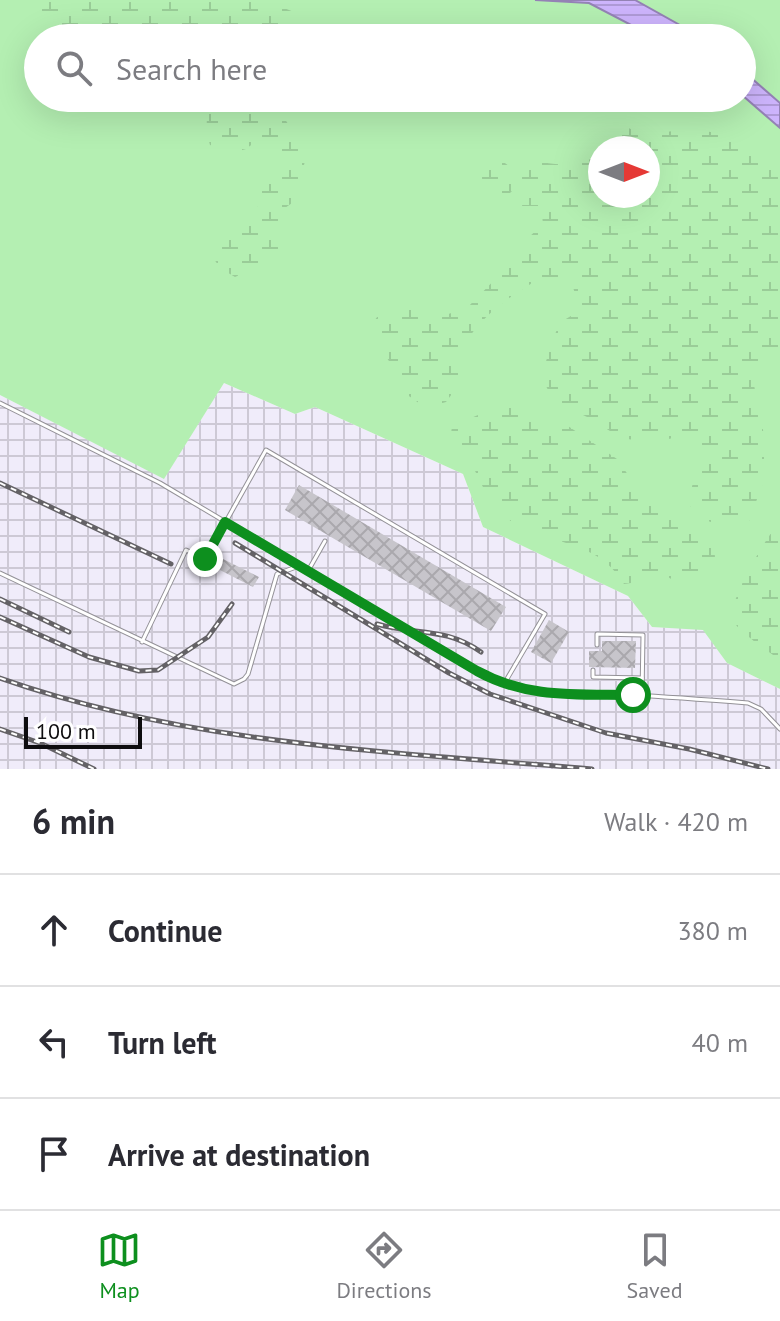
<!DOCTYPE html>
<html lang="en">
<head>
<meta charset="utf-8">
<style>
	:root { --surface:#fff; --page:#f2f2f3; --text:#2b2b33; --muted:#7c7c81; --line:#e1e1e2; --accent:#0d8f1e }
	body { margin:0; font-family:"PT Sans",sans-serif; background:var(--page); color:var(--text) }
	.compass { position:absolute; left:588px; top:136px; width:72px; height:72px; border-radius:50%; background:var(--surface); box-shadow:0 8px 32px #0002; rotate:90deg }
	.scale { position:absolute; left:24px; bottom:20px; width:118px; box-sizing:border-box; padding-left:8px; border:4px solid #0e0d0f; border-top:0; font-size:22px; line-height:28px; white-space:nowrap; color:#0e0d0f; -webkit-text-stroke:6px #fff; paint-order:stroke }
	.stop { position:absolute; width:24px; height:24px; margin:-18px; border:6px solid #0d8f1e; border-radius:50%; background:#fff }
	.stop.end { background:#0d8f1e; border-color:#fff; box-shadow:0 2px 8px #0008 }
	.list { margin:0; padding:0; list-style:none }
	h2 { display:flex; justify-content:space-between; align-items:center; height:104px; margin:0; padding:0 32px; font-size:34px }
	h2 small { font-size:26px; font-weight:400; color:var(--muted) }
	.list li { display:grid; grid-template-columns:52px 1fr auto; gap:24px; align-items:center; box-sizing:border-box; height:112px; padding:0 32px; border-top:2px solid var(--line) }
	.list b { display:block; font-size:30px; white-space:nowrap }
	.list em { font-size:26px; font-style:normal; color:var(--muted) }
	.icon { flex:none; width:44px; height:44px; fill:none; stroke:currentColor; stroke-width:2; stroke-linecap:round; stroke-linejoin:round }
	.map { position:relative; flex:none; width:780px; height:769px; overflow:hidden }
	.search { position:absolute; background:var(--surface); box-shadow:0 8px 32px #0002; left:24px; right:24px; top:24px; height:88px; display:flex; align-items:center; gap:20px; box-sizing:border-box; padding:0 28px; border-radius:44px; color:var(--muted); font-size:30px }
	.sheet { height:440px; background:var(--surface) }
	nav { display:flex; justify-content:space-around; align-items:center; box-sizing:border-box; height:112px; border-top:2px solid var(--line); background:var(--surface); font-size:22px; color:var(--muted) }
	nav a { display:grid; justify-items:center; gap:4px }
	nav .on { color:var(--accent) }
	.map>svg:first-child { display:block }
	.industrial { fill:url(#industrial-grid) }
	.green { fill:#b4efb2; fill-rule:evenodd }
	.wetland { fill:url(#wetland-marsh) }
	.water { fill:url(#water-rules); stroke:#9482b5; stroke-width:2 }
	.building { fill:url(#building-cross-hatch) }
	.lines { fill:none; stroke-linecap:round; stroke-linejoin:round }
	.service-casing { stroke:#939197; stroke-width:5 }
	.service { stroke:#fff; stroke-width:3 }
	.rail-casing { stroke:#646266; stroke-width:5 }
	.rail { stroke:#fff; stroke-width:2; stroke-dasharray:6; stroke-linecap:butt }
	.route { stroke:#0d8f1e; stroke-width:10 }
</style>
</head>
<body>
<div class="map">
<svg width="780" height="769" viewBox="0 0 780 769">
	<defs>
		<pattern id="industrial-grid" width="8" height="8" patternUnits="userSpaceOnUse" patternTransform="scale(2)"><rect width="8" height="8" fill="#f0ecfa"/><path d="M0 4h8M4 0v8" fill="none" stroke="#cdc9d5"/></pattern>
		<pattern id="wetland-marsh" width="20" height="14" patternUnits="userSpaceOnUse" patternTransform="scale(2)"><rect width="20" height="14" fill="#b4efb2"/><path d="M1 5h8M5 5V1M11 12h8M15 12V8" fill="none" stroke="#9acc98"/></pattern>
		<pattern id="water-rules" width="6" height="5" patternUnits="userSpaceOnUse" patternTransform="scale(2)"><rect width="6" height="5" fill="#cdb4fc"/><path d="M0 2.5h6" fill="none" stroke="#af9ad7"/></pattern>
		<pattern id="building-cross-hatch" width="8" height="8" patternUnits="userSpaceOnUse" patternTransform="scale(2)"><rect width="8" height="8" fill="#c7c5cb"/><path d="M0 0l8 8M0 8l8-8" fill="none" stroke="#aaa8ad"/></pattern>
	</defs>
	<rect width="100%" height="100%" fill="#f8f6fc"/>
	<path class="industrial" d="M 224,383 L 295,414 L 315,407 L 463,474 L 483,527 L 628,596 L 652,627 L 703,629 L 727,663 L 780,689 L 780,769 L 0,769 L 0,395 L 164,478 Z"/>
	<g class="green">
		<path d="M 0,0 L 535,0 L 589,3 L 656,38 L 38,38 L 38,98 L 742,98 L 742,95 L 780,128 L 780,689 L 727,663 L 703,630 L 652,627 L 628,596 L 483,527 L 463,474 L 315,407 L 295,414 L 224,383 L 164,479 L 0,395 ZM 600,148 L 648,148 L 648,196 L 600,196 Z"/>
		<path d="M 635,0 L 780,0 L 780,103 L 742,70 L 742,38 L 703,38 Z"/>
	</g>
	<g class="wetland">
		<path d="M 7,0 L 264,0 L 294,12 L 300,24 L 294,35 L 271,35 L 265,38 L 70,38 L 24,8 Z"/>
		<path d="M 215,98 L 286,98 L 286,102 L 279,110 L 292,130 L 308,149 L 295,201 L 282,210 L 273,236 L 280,248 L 263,264 L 235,277 L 220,268 L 212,256 L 216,241 L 242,230 L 259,205 L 257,191 L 269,181 L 282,164 L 280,144 L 260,138 L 246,149 L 232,153 L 210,145 C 205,129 205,112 215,98 Z"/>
		<path d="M 627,127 C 650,141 668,128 693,130 C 726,131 752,146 780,162 L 780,360 L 764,362 L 752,375 L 764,435 L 764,480 L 749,521 L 733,530 L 708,521 L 688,504 L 694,478 L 703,459 L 680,436 L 654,443 L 621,438 L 591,419 L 553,400 L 541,376 L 559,323 L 576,313 L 577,300 L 571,281 L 542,277 C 505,299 450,334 460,383 L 446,402 L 426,408 L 406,394 L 393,379 L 393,367 L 370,333 C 372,328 373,321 378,316 C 387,307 408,301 419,309 C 425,312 427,320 435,318 C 446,316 452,311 465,310 L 510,264 L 523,260 L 528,238 L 543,224 L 541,206 L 522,206 L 525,193 L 522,187 L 512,191 L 506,197 L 496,198 L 489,184 L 481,178 L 481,166 L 488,160 L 498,158 L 513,169 L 526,168 L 537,161 C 556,166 582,166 600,154 L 600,196 L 648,196 L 648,148 L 609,148 L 617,128 Z"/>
		<path d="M 497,407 L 515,408 L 536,421 L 565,424 L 617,459 L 640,492 L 681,515 L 714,542 L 715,558 L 706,579 L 682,585 L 657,571 L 645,581 L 624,584 C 598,540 554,546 514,523 C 481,504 477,459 451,434 L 452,426 Z"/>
		<path d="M 780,522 L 780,660 C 770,652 735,630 732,618 C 729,600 767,535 780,522 Z"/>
	</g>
	<g class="water">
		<path d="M 535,0 L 635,0 L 703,38 L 656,38 L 589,3 Z"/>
		<path d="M 742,70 L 780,103 L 780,128 L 742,95 Z"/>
	</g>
	<g class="building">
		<path d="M 299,485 L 506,607 L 491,631 L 285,510 Z"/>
		<path d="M 223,559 L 259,577 L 253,587 L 218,569 Z"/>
		<path d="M 549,620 L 569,632 L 551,663 L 531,652 Z"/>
		<path d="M 602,641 L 636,641 L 635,668 L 589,667 L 589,651 L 602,651 Z"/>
	</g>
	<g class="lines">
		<g class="service-casing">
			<g id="service">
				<path d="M 0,403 L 160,483 L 477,671 C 530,699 574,693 632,695 C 671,697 710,700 748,703 L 761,709 L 780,729"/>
				<path d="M 308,571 L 325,541"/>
				<path d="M 0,573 L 234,684 L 244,679 L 248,674 L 277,574 L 299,566"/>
				<path d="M 142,642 L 186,550 L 205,559 L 266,450 L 545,614 L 504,684"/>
				<path d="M 597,645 L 597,634 L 643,635 L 642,696"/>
				<path d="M 593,670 L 593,677 L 642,678"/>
			</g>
		</g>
		<use href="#service" class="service"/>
		<g class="rail-casing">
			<g id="rail">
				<path d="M 0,483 L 171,564"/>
				<path d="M 235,543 L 449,673 L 490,694 L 606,733 L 689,749 L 768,769"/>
				<path d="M 0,599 L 69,632"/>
				<path d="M 0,617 L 89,657 L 139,671 L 158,670 L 208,637 L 232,604"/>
				<path d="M 377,624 C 415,635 446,627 481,652"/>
				<path d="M 0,678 C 190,745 393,752 592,769"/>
				<path d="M 0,729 L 40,743 L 94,769"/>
			</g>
		</g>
		<use href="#rail" class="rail"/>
	</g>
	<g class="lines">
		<path class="route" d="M 205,559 L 225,522 L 477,671 C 528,699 577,694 633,695"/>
	</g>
</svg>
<svg class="compass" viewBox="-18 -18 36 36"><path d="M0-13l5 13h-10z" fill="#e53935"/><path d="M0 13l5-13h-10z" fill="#7c7c81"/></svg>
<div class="scale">100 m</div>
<div class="stop" style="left:633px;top:695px"></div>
<div class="stop end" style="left:205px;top:559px"></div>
<div class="search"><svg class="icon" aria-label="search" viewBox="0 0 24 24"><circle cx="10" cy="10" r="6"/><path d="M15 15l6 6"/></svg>Search here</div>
</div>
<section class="sheet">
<h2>6 min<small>Walk · 420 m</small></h2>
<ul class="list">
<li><svg class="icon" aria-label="ahead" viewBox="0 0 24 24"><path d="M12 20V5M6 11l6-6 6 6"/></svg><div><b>Continue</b></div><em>380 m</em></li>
<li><svg class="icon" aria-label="left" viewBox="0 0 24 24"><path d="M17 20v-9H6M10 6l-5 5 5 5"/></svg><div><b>Turn left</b></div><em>40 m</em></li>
<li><svg class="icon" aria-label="arrive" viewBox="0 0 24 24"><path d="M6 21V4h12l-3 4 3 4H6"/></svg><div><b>Arrive at destination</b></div></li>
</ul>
</section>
<nav>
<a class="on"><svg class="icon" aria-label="map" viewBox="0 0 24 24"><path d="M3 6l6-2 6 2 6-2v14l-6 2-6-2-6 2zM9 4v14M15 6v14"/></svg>Map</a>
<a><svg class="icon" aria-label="directions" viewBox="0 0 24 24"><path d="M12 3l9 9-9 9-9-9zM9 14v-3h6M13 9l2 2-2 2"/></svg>Directions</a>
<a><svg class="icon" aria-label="saved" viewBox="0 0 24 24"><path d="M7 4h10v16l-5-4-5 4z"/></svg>Saved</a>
</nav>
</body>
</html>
